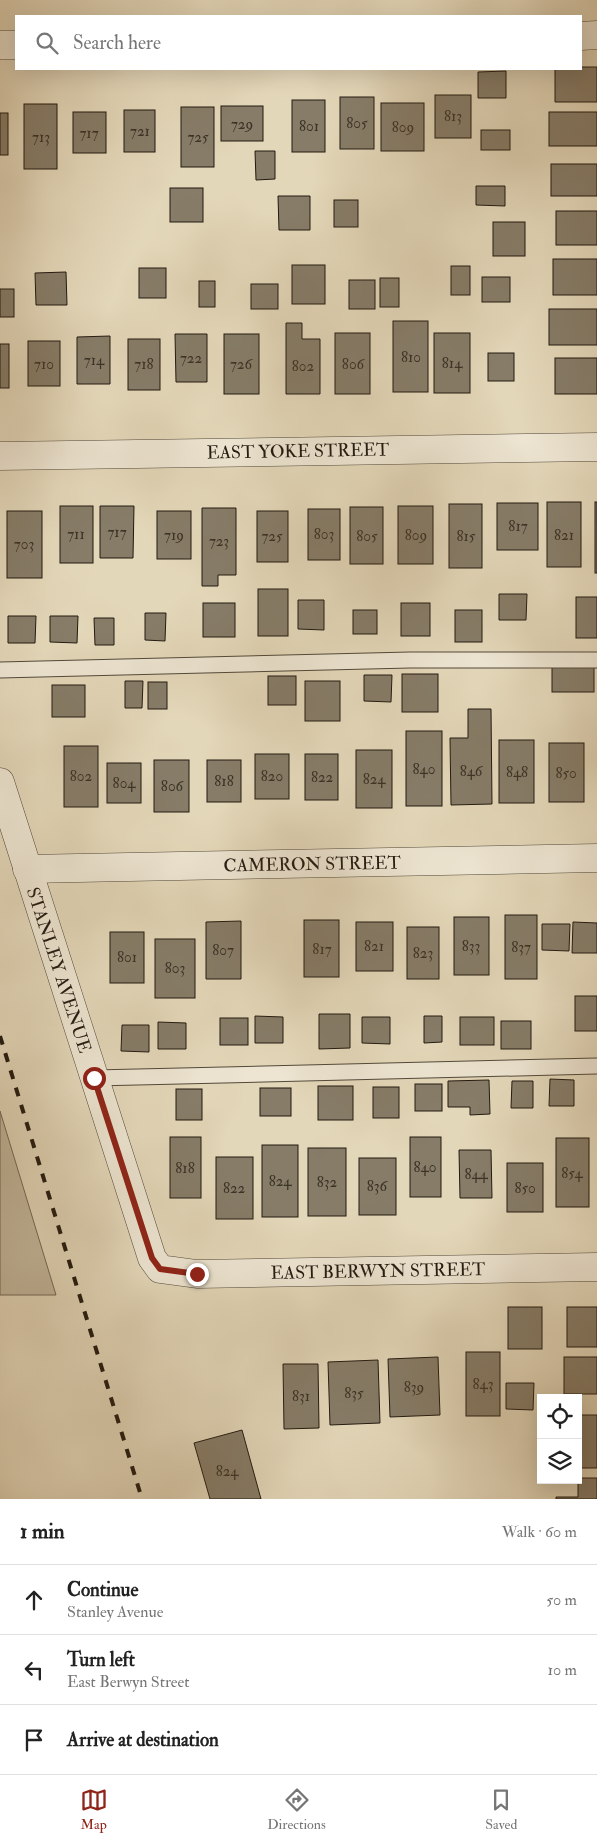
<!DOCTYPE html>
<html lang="en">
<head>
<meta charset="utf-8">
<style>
	:root { --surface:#fff; --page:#f2f2f2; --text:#222; --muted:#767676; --line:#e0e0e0; --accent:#8f2418 }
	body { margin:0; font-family:"IM FELL Double Pica",serif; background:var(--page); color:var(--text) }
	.controls { position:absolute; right:15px; bottom:15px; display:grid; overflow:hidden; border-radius:0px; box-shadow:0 5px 20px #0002 }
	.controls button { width:45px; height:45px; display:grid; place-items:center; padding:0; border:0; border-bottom:1px solid var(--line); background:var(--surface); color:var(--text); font:25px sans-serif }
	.stop { position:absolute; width:15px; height:15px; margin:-11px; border:4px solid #8f2418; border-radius:50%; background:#fff }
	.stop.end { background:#8f2418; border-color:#fff; box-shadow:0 1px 5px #0008 }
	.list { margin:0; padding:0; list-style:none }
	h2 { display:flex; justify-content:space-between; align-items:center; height:65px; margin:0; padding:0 20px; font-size:21px }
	h2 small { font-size:16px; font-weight:400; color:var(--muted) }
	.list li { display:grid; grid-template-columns:32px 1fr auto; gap:15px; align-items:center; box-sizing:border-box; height:70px; padding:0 20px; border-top:1px solid var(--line) }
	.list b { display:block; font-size:19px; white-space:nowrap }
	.list p { margin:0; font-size:16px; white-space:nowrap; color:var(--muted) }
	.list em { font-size:16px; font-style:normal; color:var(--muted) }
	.icon { flex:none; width:28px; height:28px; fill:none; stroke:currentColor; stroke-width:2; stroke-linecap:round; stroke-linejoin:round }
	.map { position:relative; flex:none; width:597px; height:1499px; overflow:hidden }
	.search { position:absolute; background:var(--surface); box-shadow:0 5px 20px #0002; left:15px; right:15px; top:15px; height:55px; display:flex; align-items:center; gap:12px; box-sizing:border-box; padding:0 18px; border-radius:0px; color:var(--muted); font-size:19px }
	.sheet { height:275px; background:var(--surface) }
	nav { display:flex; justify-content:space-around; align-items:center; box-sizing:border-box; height:70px; border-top:1px solid var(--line); background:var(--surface); font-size:14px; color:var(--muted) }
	nav a { display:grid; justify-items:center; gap:2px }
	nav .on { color:var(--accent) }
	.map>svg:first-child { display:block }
	.green { fill:#c2b79c; stroke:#726856 }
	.building { fill:#867c68; stroke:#221a10 }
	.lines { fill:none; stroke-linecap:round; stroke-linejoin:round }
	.lane-casing { stroke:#52493a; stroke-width:17 }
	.street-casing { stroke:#52493a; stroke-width:29 }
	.lane { stroke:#ede5d2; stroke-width:15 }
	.street { stroke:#ede5d2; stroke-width:28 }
	.rail { stroke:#221a10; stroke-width:4; stroke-dasharray:9 9; stroke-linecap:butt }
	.route { stroke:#8f2418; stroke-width:6 }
	.labels { text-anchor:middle; stroke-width:4; stroke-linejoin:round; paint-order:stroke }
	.number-label { font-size:15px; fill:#3b3226 }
	.street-label { font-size:18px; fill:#221a10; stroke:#ede5d2 }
</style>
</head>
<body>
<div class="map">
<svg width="597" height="1499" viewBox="0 0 597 1499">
	<rect width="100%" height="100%" fill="#e3d7b9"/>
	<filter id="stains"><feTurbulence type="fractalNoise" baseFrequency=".004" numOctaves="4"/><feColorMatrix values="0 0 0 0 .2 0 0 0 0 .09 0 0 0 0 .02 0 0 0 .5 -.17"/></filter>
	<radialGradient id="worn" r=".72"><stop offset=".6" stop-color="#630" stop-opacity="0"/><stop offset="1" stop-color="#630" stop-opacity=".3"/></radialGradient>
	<path class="green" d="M 0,1111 L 56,1295 L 0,1295 Z"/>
	<g class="building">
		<path d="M 581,67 L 597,67 L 597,102 L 555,102 L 555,69 L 581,69 Z"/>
		<path d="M 506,71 L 506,98 L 478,98 L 478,72 Z"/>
		<rect x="435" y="95" width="36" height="43"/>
		<rect x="340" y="97" width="34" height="52"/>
		<rect x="292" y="100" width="33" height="52"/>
		<rect x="381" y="103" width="43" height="48"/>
		<rect x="24" y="104" width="33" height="65"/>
		<rect x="221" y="106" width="42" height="35"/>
		<rect x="181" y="107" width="33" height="60"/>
		<rect x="124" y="110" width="31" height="42"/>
		<rect x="73" y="112" width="33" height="41"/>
		<rect x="549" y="112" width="48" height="34"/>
		<rect x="0" y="113" width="8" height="42"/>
		<rect x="481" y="130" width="29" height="20"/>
		<path d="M 255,151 L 275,151 L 275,179 L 256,180 Z"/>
		<rect x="551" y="164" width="46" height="32"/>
		<path d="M 476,186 L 505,186 L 505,206 L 476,205 Z"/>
		<rect x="170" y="188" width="33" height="34"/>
		<path d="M 278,196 L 310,196 L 310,230 L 279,230 Z"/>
		<rect x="334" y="200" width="24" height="27"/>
		<rect x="556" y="211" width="41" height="34"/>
		<rect x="493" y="222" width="32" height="34"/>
		<rect x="553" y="259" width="44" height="36"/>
		<rect x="292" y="265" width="33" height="39"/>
		<rect x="451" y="266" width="19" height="29"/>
		<rect x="139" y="268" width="27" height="30"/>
		<path d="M 66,272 L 67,305 L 36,305 L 35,273 Z"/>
		<rect x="482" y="277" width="28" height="25"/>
		<rect x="380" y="278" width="19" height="29"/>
		<rect x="349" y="280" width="26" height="29"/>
		<rect x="199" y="281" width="16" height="26"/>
		<rect x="251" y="284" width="27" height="25"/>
		<rect x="0" y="289" width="14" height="28"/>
		<rect x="549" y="309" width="48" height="36"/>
		<rect x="393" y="321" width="35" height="71"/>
		<path d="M 286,323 L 302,323 L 302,339 L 320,339 L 320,394 L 286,394 Z"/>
		<rect x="335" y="333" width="35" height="61"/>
		<rect x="434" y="333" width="36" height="60"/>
		<path d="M 175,334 L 207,334 L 207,382 L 176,382 Z"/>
		<rect x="224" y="334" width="35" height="60"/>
		<path d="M 110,336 L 110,384 L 77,384 L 77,337 Z"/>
		<rect x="128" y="339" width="32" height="51"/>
		<rect x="28" y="341" width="32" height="45"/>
		<rect x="0" y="344" width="9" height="44"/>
		<rect x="488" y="353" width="26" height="28"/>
		<rect x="555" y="358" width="42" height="36"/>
		<rect x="547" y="502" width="34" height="65"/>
		<rect x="595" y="502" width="2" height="71"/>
		<rect x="497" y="503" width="41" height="47"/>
		<rect x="449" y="504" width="33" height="64"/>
		<rect x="60" y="506" width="33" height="57"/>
		<path d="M 100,506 L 134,506 L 133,558 L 100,558 Z"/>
		<rect x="398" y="506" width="35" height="58"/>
		<rect x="350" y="507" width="33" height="57"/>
		<path d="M 202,508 L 236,508 L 236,575 L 218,575 L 218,586 L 202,586 Z"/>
		<rect x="308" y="509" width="32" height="51"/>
		<rect x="7" y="511" width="35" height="67"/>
		<rect x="157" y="511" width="34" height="48"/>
		<rect x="257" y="511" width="31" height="51"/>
		<rect x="258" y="589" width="30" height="47"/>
		<path d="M 499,594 L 527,594 L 526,620 L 499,620 Z"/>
		<rect x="576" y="597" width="21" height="41"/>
		<path d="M 298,600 L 324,600 L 324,630 L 298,629 Z"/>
		<rect x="203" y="603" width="32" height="34"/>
		<rect x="401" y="603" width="29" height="33"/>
		<rect x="353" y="610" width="24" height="24"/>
		<rect x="455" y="610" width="27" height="32"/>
		<path d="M 145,613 L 166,613 L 165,641 L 145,640 Z"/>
		<path d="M 8,616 L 36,616 L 35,643 L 8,643 Z"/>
		<path d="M 50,616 L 78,616 L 77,643 L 50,642 Z"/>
		<path d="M 94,618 L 114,618 L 114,645 L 95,645 Z"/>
		<rect x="552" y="666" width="42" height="26"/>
		<rect x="402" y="674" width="36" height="38"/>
		<path d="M 364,675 L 392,675 L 391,702 L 364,701 Z"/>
		<rect x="268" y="676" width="28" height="29"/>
		<path d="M 125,681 L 143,681 L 142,708 L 125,708 Z"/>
		<rect x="305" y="681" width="35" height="40"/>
		<rect x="148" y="682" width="19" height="27"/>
		<rect x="52" y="685" width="33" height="32"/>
		<path d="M 468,709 L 491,709 L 492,804 L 451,805 L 450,738 L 468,738 Z"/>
		<rect x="406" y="731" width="36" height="75"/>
		<rect x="499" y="740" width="35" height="63"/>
		<rect x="549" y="743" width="35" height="59"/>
		<rect x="64" y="746" width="34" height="61"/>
		<rect x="356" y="750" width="36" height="58"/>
		<rect x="255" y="754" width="34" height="45"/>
		<rect x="305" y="754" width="33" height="46"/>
		<rect x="154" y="760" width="35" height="52"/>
		<rect x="207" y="760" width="34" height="42"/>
		<rect x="107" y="763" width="34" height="40"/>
		<rect x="505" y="915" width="32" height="64"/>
		<rect x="454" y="917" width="35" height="58"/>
		<rect x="304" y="920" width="35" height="57"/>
		<path d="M 241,921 L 241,979 L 206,979 L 206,922 Z"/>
		<rect x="356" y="922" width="37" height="49"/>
		<path d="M 573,922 L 597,923 L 597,953 L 572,953 Z"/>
		<path d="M 542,924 L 570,924 L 569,951 L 542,950 Z"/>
		<rect x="407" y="927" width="32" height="52"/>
		<rect x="110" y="932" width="34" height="51"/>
		<rect x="155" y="939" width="40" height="59"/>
		<rect x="575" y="996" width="22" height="35"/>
		<path d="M 319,1014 L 350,1014 L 350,1048 L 319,1049 Z"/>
		<path d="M 255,1016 L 283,1017 L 283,1043 L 255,1043 Z"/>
		<path d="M 424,1016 L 442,1016 L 442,1042 L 424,1043 Z"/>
		<path d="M 362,1017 L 390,1017 L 390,1044 L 362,1043 Z"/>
		<rect x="460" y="1017" width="34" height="28"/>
		<rect x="220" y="1018" width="28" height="27"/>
		<rect x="501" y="1021" width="30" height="28"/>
		<path d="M 158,1022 L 186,1023 L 186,1049 L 158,1049 Z"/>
		<path d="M 122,1025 L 149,1025 L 149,1052 L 121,1051 Z"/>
		<path d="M 550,1079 L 574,1080 L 574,1106 L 549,1106 Z"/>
		<path d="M 489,1080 L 490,1114 L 470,1115 L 470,1107 L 448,1107 L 448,1081 Z"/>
		<path d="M 512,1081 L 533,1081 L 533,1108 L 511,1108 Z"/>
		<rect x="415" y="1084" width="27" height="27"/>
		<rect x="318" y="1086" width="35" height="34"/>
		<rect x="373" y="1087" width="26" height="31"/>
		<rect x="260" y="1088" width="31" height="28"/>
		<rect x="176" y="1089" width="26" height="31"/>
		<rect x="170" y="1137" width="31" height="61"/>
		<rect x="410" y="1137" width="31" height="60"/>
		<rect x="556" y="1138" width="33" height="69"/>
		<rect x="262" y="1145" width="36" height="72"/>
		<rect x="308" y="1148" width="38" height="68"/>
		<path d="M 459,1150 L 491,1150 L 492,1198 L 460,1198 Z"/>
		<rect x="216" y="1157" width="37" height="62"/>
		<rect x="359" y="1158" width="37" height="57"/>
		<rect x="507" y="1163" width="36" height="49"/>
		<rect x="508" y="1307" width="34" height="42"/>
		<rect x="567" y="1307" width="30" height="40"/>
		<rect x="466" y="1352" width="34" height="64"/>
		<path d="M 438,1357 L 440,1415 L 390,1417 L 388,1359 Z"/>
		<rect x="564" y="1357" width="33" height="37"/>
		<path d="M 378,1360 L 380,1423 L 330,1425 L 328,1362 Z"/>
		<path d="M 283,1364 L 318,1364 L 319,1428 L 284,1429 Z"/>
		<path d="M 506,1383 L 534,1383 L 533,1410 L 506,1409 Z"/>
		<rect x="578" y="1415" width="19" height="53"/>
		<path d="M 242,1430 L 261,1499 L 210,1499 L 194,1443 Z"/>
		<path d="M 578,1478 L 597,1478 L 597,1499 L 556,1499 L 556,1497 L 578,1497 Z"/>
	</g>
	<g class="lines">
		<g class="lane-casing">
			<g id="lane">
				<path d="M 0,670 L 410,660 L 597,660"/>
				<path d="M 94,1078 L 597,1066"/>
			</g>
		</g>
		<g class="street-casing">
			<g id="street">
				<path d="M 581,36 L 597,35"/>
				<path d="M 0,45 L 16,45"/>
				<path d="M 0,456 L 597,447"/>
				<path d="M 0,782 L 152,1258 L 160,1269 L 197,1274 L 597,1267"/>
				<path d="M 27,869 L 597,858"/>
			</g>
		</g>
		<use href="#lane" class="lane"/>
		<use href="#street" class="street"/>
		<path class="rail" d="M 0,1036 L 142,1499"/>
	</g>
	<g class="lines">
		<path class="route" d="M 94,1078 L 152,1258 L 160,1269 L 197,1274"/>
	</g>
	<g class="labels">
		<g class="number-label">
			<text x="453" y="121">813</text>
			<text x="357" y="128">805</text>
			<text x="242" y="129">729</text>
			<text x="309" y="131">801</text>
			<text x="403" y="132">809</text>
			<text x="140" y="136">721</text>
			<text x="89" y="138">717</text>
			<text x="41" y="142">713</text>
			<text x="198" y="142">725</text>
			<text x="411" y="362">810</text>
			<text x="191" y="363">722</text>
			<text x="94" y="365">714</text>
			<text x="452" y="368">814</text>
			<text x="44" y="369">710</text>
			<text x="144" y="369">718</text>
			<text x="241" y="369">726</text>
			<text x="353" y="369">806</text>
			<text x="303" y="371">802</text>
			<text x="518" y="531">817</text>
			<text x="117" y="537">717</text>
			<text x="76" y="539">711</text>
			<text x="324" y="539">803</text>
			<text x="174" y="540">719</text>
			<text x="416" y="540">809</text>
			<text x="564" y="540">821</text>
			<text x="272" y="541">725</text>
			<text x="367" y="541">805</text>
			<text x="466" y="541">815</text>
			<text x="219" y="546">723</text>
			<text x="24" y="549">703</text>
			<text x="424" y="774">840</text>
			<text x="471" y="776">846</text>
			<text x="517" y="777">848</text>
			<text x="566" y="778">850</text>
			<text x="81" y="781">802</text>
			<text x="272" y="781">820</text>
			<text x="322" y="782">822</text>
			<text x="374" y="784">824</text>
			<text x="224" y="786">818</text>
			<text x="124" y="788">804</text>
			<text x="172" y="791">806</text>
			<text x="374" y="951">821</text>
			<text x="471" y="951">833</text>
			<text x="521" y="952">837</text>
			<text x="322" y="954">817</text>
			<text x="223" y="955">807</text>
			<text x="423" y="958">823</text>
			<text x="127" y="962">801</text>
			<text x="175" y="973">803</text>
			<text x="425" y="1172">840</text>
			<text x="185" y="1173">818</text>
			<text x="572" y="1178">854</text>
			<text x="476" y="1179">844</text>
			<text x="280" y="1186">824</text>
			<text x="327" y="1187">832</text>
			<text x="377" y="1191">836</text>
			<text x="234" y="1193">822</text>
			<text x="525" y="1193">850</text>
			<text x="483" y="1389">843</text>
			<text x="414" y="1392">839</text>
			<text x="354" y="1398">835</text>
			<text x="301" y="1401">831</text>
			<text x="227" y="1476">824</text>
		</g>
		<g class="street-label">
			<text transform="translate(298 451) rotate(-1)" y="6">EAST YOKE STREET</text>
			<text transform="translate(312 864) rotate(-1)" y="6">CAMERON STREET</text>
			<text transform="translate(59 970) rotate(72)" y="6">STANLEY AVENUE</text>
			<text transform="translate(378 1271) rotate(-1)" y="6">EAST BERWYN STREET</text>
		</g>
	</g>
	<rect width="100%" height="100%" filter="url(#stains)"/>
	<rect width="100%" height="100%" fill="url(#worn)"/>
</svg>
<div class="controls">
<button><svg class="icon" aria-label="locate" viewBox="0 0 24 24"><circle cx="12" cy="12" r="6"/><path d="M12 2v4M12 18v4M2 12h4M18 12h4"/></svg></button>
<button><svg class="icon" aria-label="layers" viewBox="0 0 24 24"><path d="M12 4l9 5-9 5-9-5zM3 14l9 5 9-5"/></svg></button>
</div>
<div class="stop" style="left:94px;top:1078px"></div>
<div class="stop end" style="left:197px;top:1274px"></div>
<div class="search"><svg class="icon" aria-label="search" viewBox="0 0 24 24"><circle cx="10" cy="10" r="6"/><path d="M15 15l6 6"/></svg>Search here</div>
</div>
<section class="sheet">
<h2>1 min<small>Walk · 60 m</small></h2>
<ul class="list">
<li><svg class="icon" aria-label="ahead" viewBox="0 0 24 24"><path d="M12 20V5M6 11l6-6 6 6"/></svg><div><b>Continue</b><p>Stanley Avenue</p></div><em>50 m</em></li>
<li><svg class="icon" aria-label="left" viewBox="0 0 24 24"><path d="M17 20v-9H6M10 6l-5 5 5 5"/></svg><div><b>Turn left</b><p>East Berwyn Street</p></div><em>10 m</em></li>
<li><svg class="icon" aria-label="arrive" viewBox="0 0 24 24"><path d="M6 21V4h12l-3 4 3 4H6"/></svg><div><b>Arrive at destination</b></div></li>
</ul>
</section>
<nav>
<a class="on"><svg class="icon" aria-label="map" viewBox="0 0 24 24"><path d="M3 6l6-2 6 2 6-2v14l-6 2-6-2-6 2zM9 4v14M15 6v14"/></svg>Map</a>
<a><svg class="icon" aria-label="directions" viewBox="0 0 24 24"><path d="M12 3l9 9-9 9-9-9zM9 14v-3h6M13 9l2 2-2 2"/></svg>Directions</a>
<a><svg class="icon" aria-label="saved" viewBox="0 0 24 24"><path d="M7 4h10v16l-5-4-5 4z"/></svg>Saved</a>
</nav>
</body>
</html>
